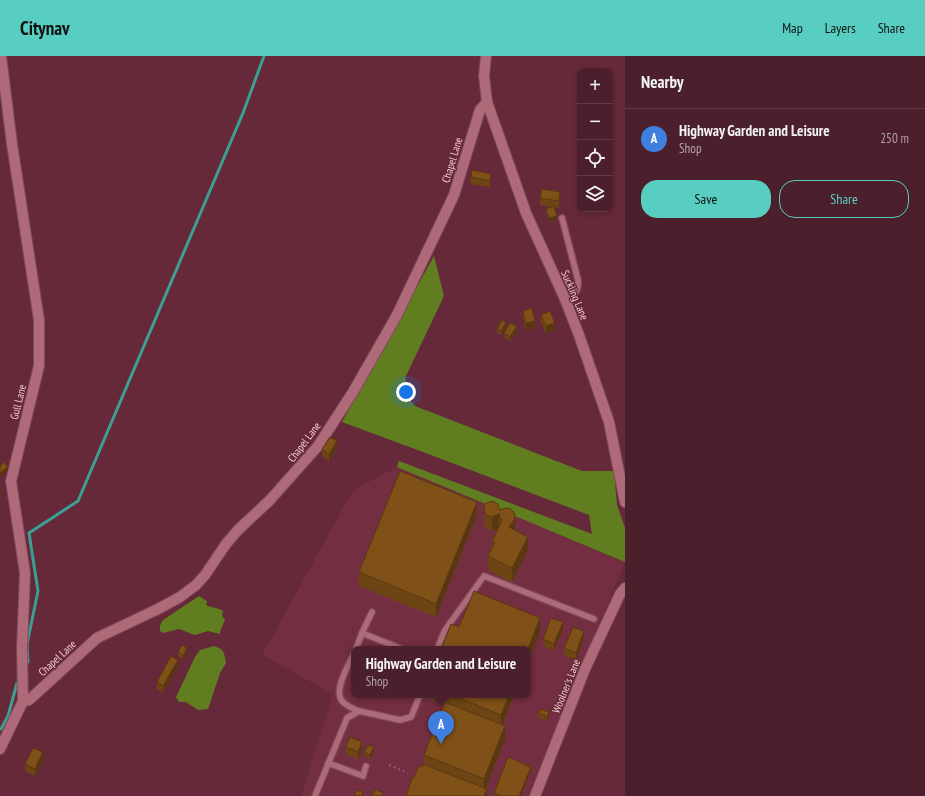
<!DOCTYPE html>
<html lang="en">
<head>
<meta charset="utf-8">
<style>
	:root { --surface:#4c1f2c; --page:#532734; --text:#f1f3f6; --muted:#b2a2a9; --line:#633d48; --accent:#57cec1 }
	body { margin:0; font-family:"PT Sans Narrow",sans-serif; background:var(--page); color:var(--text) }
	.controls { position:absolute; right:12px; top:12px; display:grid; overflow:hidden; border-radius:8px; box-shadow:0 2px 6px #0003 }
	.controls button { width:36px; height:36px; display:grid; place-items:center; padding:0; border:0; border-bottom:1px solid var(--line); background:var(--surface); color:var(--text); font:20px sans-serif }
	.you { position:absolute; left:406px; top:336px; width:14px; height:14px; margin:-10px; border:3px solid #fff; border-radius:50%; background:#1a73e8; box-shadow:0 0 0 6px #1a73e833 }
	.badge { display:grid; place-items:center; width:26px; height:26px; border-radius:50%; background:var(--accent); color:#fff; font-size:13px; font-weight:700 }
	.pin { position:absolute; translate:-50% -33px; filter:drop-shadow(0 1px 2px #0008) }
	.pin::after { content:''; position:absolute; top:21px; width:14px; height:12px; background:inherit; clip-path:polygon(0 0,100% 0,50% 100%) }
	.popup { position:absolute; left:351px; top:590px; width:180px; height:52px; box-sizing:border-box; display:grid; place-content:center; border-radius:8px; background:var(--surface); filter:drop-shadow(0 1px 3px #0005); font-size:13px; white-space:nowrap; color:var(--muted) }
	.popup b { font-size:15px; color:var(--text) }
	.popup::after { content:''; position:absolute; left:50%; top:100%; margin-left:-8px; border:8px solid transparent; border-top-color:var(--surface) }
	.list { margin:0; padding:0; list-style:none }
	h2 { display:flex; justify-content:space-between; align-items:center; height:52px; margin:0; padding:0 16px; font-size:17px }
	h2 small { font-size:13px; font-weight:400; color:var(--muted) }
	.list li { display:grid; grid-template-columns:26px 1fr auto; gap:12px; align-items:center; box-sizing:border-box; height:60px; padding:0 16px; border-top:1px solid var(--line) }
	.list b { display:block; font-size:15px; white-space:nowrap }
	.list p { margin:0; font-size:13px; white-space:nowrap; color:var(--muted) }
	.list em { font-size:13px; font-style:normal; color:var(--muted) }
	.actions { display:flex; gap:8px; padding:12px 16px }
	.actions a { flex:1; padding:9px 0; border:1px solid var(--accent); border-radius:16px; text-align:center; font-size:14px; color:var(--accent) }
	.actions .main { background:var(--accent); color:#111 }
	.icon { flex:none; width:22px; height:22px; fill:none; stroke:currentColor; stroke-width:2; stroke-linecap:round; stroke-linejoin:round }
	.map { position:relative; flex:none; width:625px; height:740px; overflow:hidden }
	header { display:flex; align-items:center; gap:24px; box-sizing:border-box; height:56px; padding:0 20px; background:var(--accent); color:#111 }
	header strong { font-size:19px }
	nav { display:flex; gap:22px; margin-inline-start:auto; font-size:14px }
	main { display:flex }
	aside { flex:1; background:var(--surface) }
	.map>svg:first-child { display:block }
	.built { fill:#742e41; fill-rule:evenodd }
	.forest { fill:#607e20 }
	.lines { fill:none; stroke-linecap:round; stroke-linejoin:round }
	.stream { stroke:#3c9f95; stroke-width:3 }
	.lane-casing { stroke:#7e4959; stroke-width:8 }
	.street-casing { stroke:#7e4959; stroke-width:12 }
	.secondary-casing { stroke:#7e4959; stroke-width:12 }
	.path { stroke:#9a6572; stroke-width:1.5; stroke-dasharray:2 3; stroke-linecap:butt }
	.lane { stroke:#ae6a79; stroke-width:5.5 }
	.street { stroke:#ae6a79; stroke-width:10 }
	.secondary { stroke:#ae6a79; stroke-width:10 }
	.wall { fill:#6d4515 }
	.shaded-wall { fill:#593811 }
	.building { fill:#7f5018; stroke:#593811 }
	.labels { text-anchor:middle; stroke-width:3; stroke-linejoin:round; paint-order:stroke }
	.street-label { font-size:11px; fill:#f1cad1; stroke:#66293a }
</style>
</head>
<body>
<header>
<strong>Citynav</strong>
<nav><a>Map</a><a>Layers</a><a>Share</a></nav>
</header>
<main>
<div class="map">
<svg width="625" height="740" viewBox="0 0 625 740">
	<rect width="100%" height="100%" fill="#66293a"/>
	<path class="built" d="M 397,411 L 625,506 L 528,740 L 301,740 L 333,638 L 262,599 L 353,434 ZM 354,593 L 528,593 L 528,639 L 354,639 Z"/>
	<g class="forest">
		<path d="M 434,200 L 444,240 L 406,320 L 405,338 L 415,350 L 582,415 L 614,415 L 617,449 L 625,472 L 625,506 L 397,411 L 399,405 L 592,478 L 589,459 L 431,399 L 342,366 Z"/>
		<path d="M 199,540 L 207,545 L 206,549 C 212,552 217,551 223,555 L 222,560 L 225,563 C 224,568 220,573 220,578 L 208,575 L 195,579 L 179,573 L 163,577 L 160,575 L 160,569 L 163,564 Z"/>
		<path d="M 214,590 L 221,593 L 224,597 L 226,607 L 220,617 L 208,653 L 198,654 L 186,646 L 179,646 L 176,641 L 195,601 L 200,594 Z"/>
	</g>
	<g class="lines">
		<g class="stream">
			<path d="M 28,606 L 27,588 L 38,535 L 29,477 L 78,445 L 243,57 L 264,0"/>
			<path d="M 1,673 L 8,660 L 17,627"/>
		</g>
		<g class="lane-casing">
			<g id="lane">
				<path d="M 562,162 L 578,224 C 579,235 575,239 565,243"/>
				<path d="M 362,577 L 372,556"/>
				<path d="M 356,593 L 362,577 L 402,593"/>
				<path d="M 437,593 L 445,574 L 484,520 L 594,563"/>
				<path d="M 354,597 C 349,609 333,634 342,645 C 346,650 354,653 359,655"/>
				<path d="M 328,707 L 363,720 L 366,710"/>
				<path d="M 315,740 L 347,662 L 359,655 L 400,664 L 411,661 L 420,639"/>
			</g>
		</g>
		<g class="street-casing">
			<g id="street">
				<path d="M 486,0 L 484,20 L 487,46 L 526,157 L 565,243 L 579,279 L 609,366 L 625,446"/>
				<path d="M 23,645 L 29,644 L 97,582 L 158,553 L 180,541 L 196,529 L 205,519 L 226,488 L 238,474 L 270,444 L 318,390 L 353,336 L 397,259 L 454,139 L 480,54 L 487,46"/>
				<path d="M 535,740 L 585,613 L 620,538 L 625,532"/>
			</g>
		</g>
		<g class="secondary-casing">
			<path id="secondary" d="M 0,693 L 23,645 L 22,592 L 25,517 L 11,425 L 39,310 L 39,264 L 12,88 L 1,0"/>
		</g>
		<path class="path" d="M 389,709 L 408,717"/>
		<use href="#lane" class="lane"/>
		<use href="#street" class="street"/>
		<use href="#secondary" class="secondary"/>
	</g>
	<g class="wall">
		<path d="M 471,121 L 491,125 L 490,131 L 471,128 Z"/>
		<path d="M 540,142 L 560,143 L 559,152 L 554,151 L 557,163 L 549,166 L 546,156 L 546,153 L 552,151 L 540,149 Z"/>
		<path d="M 523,255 L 535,272 L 526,274 L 523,262 Z"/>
		<path d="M 541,259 L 555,274 L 546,277 L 541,266 Z"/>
		<path d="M 506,270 L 501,279 L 497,276 L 497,273 Z"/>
		<path d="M 517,274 L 510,285 L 504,281 L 504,277 Z"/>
		<path d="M 337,392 L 329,405 L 322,400 L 322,393 Z"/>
		<path d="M 484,454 L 500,454 L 515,472 L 514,474 L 528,494 L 512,526 L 488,514 L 488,500 L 492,492 L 492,485 L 499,472 L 492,475 L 486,472 L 484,468 Z"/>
		<path d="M 477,459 L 436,561 L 359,530 L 359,516 Z"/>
		<path d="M 563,573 L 554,595 L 543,590 L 543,583 Z"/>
		<path d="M 584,582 L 576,604 L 564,599 L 564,592 Z"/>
		<path d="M 178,596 L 187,596 L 183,603 L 178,600 Z"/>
		<path d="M 178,611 L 163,636 L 157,633 L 157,626 Z"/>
		<path d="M 426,639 L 514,639 L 502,669 L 505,683 L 486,732 L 487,740 L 414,721 L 424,708 L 424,699 L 444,649 L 426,642 Z"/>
		<path d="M 538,657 L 549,660 L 547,665 L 538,661 Z"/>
		<path d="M 346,691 L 362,693 L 358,703 L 346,698 Z"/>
		<path d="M 374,695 L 370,703 L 364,700 L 364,696 Z"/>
		<path d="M 43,703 L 35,720 L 25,715 L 25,708 Z"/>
		<path d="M 531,714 L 521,740 L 494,740 L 494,737 Z"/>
	</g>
	<g class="shaded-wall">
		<path d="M 491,118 L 491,125 L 490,131 L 490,125 Z"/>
		<path d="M 560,136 L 560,143 L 559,152 L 559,145 Z"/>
		<path d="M 557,160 L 557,163 L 549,166 L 549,162 Z"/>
		<path d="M 535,265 L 535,272 L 526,274 L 526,267 Z"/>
		<path d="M 506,266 L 506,270 L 501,279 L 501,275 Z"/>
		<path d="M 555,267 L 555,274 L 546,277 L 546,270 Z"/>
		<path d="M 517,270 L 517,274 L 510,285 L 510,281 Z"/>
		<path d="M 337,385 L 337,392 L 329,405 L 329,398 Z"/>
		<path d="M 8,411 L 8,414 L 0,421 L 0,417 Z"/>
		<path d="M 2,435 L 2,439 L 0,440 L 0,436 Z"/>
		<path d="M 477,446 L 477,459 L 436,561 L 436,548 Z"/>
		<path d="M 499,458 L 499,472 L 492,475 L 492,461 Z"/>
		<path d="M 515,458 L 515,472 L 514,477 L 509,471 Z"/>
		<path d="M 528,481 L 528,494 L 512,526 L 512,512 Z"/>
		<path d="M 540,562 L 540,576 L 528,606 L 528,593 Z"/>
		<path d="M 563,566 L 563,573 L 554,595 L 554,588 Z"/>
		<path d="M 584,575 L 584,582 L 576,604 L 576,597 Z"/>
		<path d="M 187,592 L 187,596 L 183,603 L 183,600 Z"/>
		<path d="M 178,604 L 178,611 L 163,636 L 163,630 Z"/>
		<path d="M 509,639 L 514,639 L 501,672 L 501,659 Z"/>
		<path d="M 549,656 L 549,660 L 547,665 L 547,661 Z"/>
		<path d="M 505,670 L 505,683 L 484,736 L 484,723 Z"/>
		<path d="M 362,686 L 362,693 L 358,703 L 358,696 Z"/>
		<path d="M 374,691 L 374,695 L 370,703 L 370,699 Z"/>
		<path d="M 43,696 L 43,703 L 35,720 L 35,713 Z"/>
		<path d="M 531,711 L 531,714 L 521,740 L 519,740 Z"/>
		<path d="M 487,733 L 487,740 L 484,740 Z"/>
	</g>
	<g class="building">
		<path d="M 472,114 L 491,118 L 490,125 L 471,121 Z"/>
		<path d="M 542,133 L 560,136 L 559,145 L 540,142 Z"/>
		<path d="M 554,150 L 557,160 L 549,162 L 546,153 Z"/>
		<path d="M 532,252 L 535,265 L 526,267 L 523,255 Z"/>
		<path d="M 550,255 L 555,267 L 546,270 L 541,259 Z"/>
		<path d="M 502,264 L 506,266 L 501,275 L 497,273 Z"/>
		<path d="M 510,267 L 517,270 L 510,281 L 504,277 Z"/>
		<path d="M 330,381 L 337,385 L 329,398 L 322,393 Z"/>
		<path d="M 4,406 L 8,411 L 0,417 L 0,410 Z"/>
		<path d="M 400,415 L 477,446 L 436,548 L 359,516 Z"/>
		<path d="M 492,445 L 498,448 L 500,454 L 506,452 L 511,453 L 515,458 L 514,464 L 509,471 L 528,481 L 512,512 L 488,500 L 495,486 L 492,485 L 502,465 L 499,458 L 492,461 L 486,459 L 484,454 L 484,450 L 486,447 Z"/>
		<path d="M 474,535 L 540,562 L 528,593 L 441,593 L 451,568 L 459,571 Z"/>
		<path d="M 551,562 L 563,566 L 554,588 L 543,583 Z"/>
		<path d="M 573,571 L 584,575 L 576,597 L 564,592 Z"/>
		<path d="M 182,589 L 187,592 L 183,600 L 178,596 Z"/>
		<path d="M 171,600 L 178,604 L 163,630 L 157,626 Z"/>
		<path d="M 452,639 L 509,639 L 501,659 Z"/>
		<path d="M 445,646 L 505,670 L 484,723 L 424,699 Z"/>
		<path d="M 540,653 L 549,656 L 547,661 L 538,657 Z"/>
		<path d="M 350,681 L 362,686 L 358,696 L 346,691 Z"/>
		<path d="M 368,689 L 374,691 L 370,699 L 364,696 Z"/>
		<path d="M 33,692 L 43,696 L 35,713 L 25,708 Z"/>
		<path d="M 508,701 L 531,711 L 519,740 L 501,740 L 494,737 Z"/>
		<path d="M 423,708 L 487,733 L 484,740 L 406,740 L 413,720 L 414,721 L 419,710 L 422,711 Z"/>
		<path d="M 375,733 L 383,737 L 382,740 L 372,740 Z"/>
		<path d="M 356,734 L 363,736 L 361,740 L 354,740 Z"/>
	</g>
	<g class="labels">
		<g class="street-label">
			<text transform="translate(452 104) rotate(-73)" y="4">Chapel Lane</text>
			<text transform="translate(575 239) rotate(67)" y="4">Suckling Lane</text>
			<text transform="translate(18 346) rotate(-76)" y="4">Gull Lane</text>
			<text transform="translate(304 386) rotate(-53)" y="4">Chapel Lane</text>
			<text transform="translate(57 602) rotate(-43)" y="4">Chapel Lane</text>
			<text transform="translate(566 630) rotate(-68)" y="4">Woolner's Lane</text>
		</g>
	</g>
</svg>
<div class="controls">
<button>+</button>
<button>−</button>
<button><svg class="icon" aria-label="locate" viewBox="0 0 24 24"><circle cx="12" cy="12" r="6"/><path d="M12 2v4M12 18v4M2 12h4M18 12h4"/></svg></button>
<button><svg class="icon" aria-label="layers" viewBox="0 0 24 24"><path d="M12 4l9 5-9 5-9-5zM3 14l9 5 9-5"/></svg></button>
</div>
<div class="you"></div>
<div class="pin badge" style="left:441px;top:688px;background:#3f7fe0">A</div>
<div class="popup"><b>Highway Garden and Leisure</b>Shop</div>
</div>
<aside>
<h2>Nearby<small></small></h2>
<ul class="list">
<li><span class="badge" style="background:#3f7fe0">A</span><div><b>Highway Garden and Leisure</b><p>Shop</p></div><em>250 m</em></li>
</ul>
<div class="actions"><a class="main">Save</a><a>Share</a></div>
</aside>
</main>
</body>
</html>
